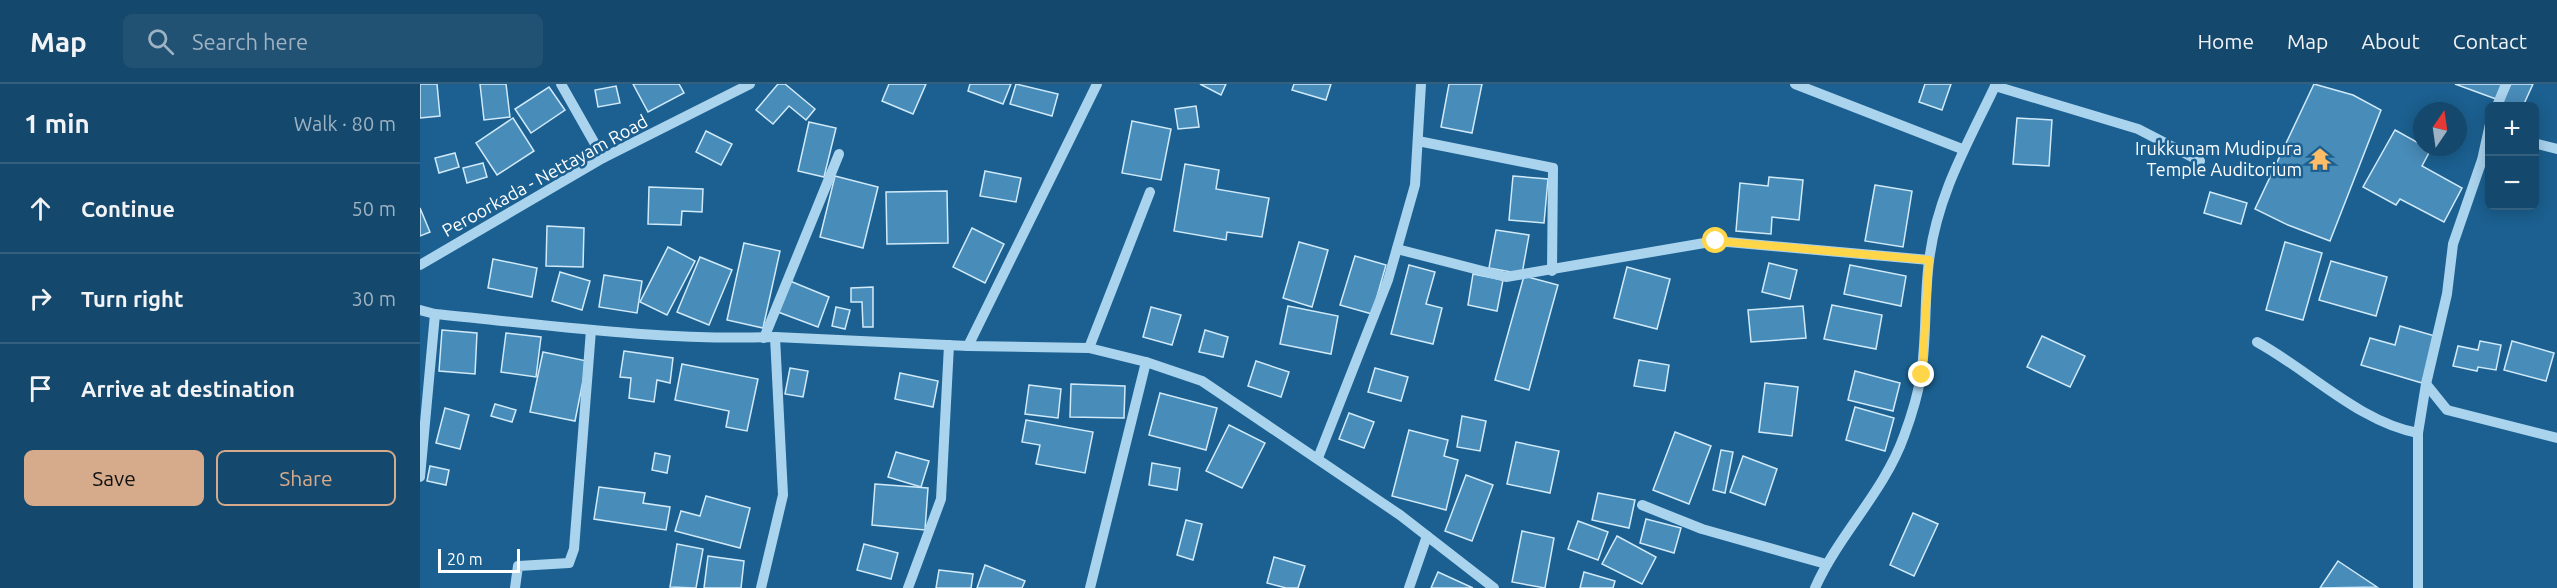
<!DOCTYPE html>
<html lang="en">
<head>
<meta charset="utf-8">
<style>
	:root { --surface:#14486c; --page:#215274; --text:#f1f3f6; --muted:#9db2c2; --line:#33607f; --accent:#d6ab8b }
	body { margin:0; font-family:Ubuntu,sans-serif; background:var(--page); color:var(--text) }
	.controls { position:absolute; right:18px; top:18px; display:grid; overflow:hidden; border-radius:9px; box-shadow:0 3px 15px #0003 }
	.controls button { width:54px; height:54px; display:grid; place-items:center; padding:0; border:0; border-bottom:2px solid var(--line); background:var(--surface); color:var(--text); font:30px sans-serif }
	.compass { position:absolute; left:1993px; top:18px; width:54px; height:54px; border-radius:50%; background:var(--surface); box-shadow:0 3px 15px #0003; rotate:13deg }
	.scale { position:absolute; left:18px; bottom:15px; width:82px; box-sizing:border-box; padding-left:6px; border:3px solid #fff; border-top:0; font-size:16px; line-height:21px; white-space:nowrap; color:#fff; -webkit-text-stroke:4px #1b6090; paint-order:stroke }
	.stop { position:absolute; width:18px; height:18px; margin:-14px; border:4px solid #ffd54a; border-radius:50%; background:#fff }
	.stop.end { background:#ffd54a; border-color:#fff; box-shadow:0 2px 6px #0008 }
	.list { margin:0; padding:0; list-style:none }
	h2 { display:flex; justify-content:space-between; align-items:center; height:78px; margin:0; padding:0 24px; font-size:26px }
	h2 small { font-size:20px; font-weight:400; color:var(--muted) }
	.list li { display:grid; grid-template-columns:39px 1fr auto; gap:18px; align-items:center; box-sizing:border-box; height:90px; padding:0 24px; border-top:2px solid var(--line) }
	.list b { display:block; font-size:22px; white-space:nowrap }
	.list em { font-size:20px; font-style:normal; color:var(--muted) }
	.actions { display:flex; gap:12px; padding:18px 24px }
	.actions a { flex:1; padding:14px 0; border:2px solid var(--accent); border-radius:9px; text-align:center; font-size:21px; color:var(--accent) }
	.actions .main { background:var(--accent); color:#111 }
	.icon { flex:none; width:33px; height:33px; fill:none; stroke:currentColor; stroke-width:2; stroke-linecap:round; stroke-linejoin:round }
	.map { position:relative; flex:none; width:2137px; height:504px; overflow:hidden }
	header { display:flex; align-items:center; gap:36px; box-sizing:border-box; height:84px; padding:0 30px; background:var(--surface); border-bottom:2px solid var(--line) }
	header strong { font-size:28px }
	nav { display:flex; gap:33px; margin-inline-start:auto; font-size:21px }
	.search { width:420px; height:54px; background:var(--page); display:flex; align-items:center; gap:15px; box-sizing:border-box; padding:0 21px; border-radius:9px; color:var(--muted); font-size:22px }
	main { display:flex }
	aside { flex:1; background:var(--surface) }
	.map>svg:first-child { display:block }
	.building { fill:#488cb9; stroke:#d0eafa; stroke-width:1.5 }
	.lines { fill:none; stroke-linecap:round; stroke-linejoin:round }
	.minor { stroke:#aad3ee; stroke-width:10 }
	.route { stroke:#ffd54a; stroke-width:8 }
	.labels { text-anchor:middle; stroke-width:5; stroke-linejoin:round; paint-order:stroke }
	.poi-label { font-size:18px; fill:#fff; stroke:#1b6090; text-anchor:end }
	.street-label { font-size:18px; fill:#fff; stroke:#1b6090 }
</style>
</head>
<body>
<header>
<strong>Map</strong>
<div class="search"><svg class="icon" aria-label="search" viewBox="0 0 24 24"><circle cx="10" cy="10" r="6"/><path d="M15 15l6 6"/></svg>Search here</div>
<nav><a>Home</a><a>Map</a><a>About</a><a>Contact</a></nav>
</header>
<main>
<aside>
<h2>1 min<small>Walk · 80 m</small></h2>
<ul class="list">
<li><svg class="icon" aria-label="ahead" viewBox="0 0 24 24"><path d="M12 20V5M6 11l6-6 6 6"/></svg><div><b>Continue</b></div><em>50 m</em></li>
<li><svg class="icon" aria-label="right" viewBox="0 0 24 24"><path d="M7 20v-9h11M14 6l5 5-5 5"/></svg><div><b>Turn right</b></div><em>30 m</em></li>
<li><svg class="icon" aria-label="arrive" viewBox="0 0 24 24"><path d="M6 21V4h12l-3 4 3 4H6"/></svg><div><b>Arrive at destination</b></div></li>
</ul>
<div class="actions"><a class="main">Save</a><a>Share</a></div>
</aside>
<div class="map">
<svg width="2137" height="504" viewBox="0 0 2137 504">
	<rect width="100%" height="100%" fill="#1b6090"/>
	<g class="building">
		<path d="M 0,0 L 17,0 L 20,32 L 0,34 Z"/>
		<path d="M 60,0 L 86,0 L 90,33 L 64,36 Z"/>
		<path d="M 213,0 L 259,0 L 264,9 L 228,28 Z"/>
		<path d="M 358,0 L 365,0 L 395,25 L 386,36 L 369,22 L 353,40 L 336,26 Z"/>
		<path d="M 469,0 L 506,0 L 493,30 L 462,17 Z"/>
		<path d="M 550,0 L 591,0 L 583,20 L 548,7 Z"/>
		<path d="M 596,0 L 638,10 L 632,32 L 590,20 Z"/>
		<path d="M 780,0 L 806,0 L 801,11 Z"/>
		<path d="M 874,0 L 911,0 L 906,16 L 872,6 Z"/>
		<path d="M 1029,0 L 1062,0 L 1052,49 L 1021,43 Z"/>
		<path d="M 1505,0 L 1531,0 L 1522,26 L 1499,18 Z"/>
		<path d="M 1894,0 L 1933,11 L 1961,26 L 1910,157 L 1868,141 L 1835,125 Z"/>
		<path d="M 2035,0 L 2082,0 L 2076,15 Z"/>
		<path d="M 2091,0 L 2113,0 L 2103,22 L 2080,22 Z"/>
		<path d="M 196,2 L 200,19 L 178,23 L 175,6 Z"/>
		<path d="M 129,3 L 145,26 L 111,49 L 95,25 Z"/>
		<path d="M 776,22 L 779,43 L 758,45 L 755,25 Z"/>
		<path d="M 93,34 L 114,67 L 77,91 L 56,59 Z"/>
		<path d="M 1597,34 L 1632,36 L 1629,82 L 1593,80 Z"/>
		<path d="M 712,37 L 751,45 L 741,96 L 702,89 Z"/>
		<path d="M 389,38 L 416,44 L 404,93 L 378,87 Z"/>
		<path d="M 1975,46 L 2002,61 L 2002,63 L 2011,65 L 2002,82 L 2042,104 L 2024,138 L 1980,115 L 1976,121 L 1943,103 Z"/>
		<path d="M 286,47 L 312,60 L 301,81 L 276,68 Z"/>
		<path d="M 35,69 L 39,83 L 19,89 L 15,74 Z"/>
		<path d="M 63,79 L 67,93 L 47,99 L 43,84 Z"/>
		<path d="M 765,80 L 799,86 L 796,105 L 849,114 L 842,153 L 807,148 L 806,156 L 754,147 Z"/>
		<path d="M 565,87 L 601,94 L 596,118 L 560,112 Z"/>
		<path d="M 415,92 L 458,103 L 443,164 L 400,153 Z"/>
		<path d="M 1093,92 L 1128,95 L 1124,139 L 1089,136 Z"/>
		<path d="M 1349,93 L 1383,96 L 1379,136 L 1352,133 L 1351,150 L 1316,147 L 1320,99 L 1348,102 Z"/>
		<path d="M 1455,101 L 1492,107 L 1483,163 L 1445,157 Z"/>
		<path d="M 229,103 L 283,105 L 282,128 L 262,127 L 261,141 L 228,140 Z"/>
		<path d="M 527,107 L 528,159 L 467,160 L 466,108 Z"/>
		<path d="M 1790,108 L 1827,119 L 1821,140 L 1784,129 Z"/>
		<path d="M 0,124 L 10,148 L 0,152 Z"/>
		<path d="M 127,142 L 164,144 L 163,183 L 126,182 Z"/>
		<path d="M 552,144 L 584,160 L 565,199 L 533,183 Z"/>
		<path d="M 1076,146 L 1109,151 L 1102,190 L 1069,184 Z"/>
		<path d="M 879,158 L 908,166 L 892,223 L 863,214 Z"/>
		<path d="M 1865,158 L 1902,169 L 1883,236 L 1846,226 Z"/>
		<path d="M 324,159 L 360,167 L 343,244 L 307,236 Z"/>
		<path d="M 248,163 L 275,177 L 247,231 L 220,218 Z"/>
		<path d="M 935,172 L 966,181 L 952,230 L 920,221 Z"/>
		<path d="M 280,173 L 312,186 L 289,241 L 257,228 Z"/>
		<path d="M 73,175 L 117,184 L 112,213 L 68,204 Z"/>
		<path d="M 1911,177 L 1967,193 L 1956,232 L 1899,216 Z"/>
		<path d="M 1349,179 L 1377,186 L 1370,215 L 1342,208 Z"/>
		<path d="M 989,181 L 1015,188 L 1006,220 L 1022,224 L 1013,260 L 971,250 Z"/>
		<path d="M 1430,181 L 1486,192 L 1481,222 L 1424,210 Z"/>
		<path d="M 1207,183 L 1250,195 L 1237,245 L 1194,234 Z"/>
		<path d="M 140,188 L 170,197 L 162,226 L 132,217 Z"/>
		<path d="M 1053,190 L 1083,196 L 1077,227 L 1048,221 Z"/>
		<path d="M 184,191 L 222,197 L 217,229 L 179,223 Z"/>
		<path d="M 1104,192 L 1138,201 L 1109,306 L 1075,296 Z"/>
		<path d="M 370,197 L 409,213 L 398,243 L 358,228 Z"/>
		<path d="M 453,203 L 453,243 L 443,243 L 442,218 L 431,218 L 431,204 Z"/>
		<path d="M 1412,221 L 1462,231 L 1456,265 L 1404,255 Z"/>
		<path d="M 868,222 L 918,232 L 911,270 L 860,260 Z"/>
		<path d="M 1383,222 L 1386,254 L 1331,258 L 1328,226 Z"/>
		<path d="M 416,223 L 430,226 L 425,245 L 412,242 Z"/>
		<path d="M 731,223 L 761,231 L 752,261 L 723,253 Z"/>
		<path d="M 1980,242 L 2015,252 L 2002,299 L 1941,281 L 1950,254 L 1975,261 Z"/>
		<path d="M 22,246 L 57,249 L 55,290 L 19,287 Z"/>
		<path d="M 785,246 L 808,253 L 803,273 L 779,268 Z"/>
		<path d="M 86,249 L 121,253 L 116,293 L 81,288 Z"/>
		<path d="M 1622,252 L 1665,272 L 1650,303 L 1607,283 Z"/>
		<path d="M 2060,257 L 2081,261 L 2076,286 L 2058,283 L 2057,287 L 2033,282 L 2038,262 L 2058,266 Z"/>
		<path d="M 2092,257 L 2134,269 L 2126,297 L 2084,286 Z"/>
		<path d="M 204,267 L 253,274 L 250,299 L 237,296 L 234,318 L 209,314 L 211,294 L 200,293 Z"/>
		<path d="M 123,268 L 167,277 L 155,337 L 110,328 Z"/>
		<path d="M 1219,276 L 1249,281 L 1245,307 L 1214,302 Z"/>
		<path d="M 836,277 L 869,288 L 861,313 L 828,302 Z"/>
		<path d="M 262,280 L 338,295 L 327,347 L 306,343 L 309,327 L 255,316 Z"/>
		<path d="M 370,284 L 388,287 L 383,313 L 365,310 Z"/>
		<path d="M 955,284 L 988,293 L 981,317 L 948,308 Z"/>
		<path d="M 1435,287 L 1480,299 L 1473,327 L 1428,316 Z"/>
		<path d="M 480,289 L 518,297 L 513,323 L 475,315 Z"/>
		<path d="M 1345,299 L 1378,303 L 1372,352 L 1339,348 Z"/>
		<path d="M 651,300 L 705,302 L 704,334 L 650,333 Z"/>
		<path d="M 609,301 L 641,305 L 638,334 L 605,330 Z"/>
		<path d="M 740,309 L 797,324 L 786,366 L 729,351 Z"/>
		<path d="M 75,320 L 96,326 L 92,338 L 71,332 Z"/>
		<path d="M 1435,323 L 1474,334 L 1465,367 L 1426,356 Z"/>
		<path d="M 25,324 L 49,331 L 40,365 L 16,359 Z"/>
		<path d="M 929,329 L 954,338 L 944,364 L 919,355 Z"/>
		<path d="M 1042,332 L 1066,337 L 1060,367 L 1037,363 Z"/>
		<path d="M 606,336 L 673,348 L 665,389 L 616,380 L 620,361 L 602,358 Z"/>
		<path d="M 809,341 L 845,359 L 822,404 L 786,387 Z"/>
		<path d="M 989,346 L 1028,356 L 1024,372 L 1038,376 L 1026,426 L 972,412 Z"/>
		<path d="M 1255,348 L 1291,362 L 1269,420 L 1233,406 Z"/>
		<path d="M 1096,358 L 1139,367 L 1130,409 L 1087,400 Z"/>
		<path d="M 1301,366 L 1313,368 L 1305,409 L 1293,406 Z"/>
		<path d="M 476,368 L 509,377 L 501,403 L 468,393 Z"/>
		<path d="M 235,369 L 250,372 L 247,389 L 232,386 Z"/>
		<path d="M 1323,372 L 1357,385 L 1345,421 L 1310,408 Z"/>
		<path d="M 732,379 L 760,384 L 757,406 L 729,401 Z"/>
		<path d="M 10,382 L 29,386 L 26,401 L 7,397 Z"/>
		<path d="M 1046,391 L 1073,401 L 1052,457 L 1025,447 Z"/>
		<path d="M 455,400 L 508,404 L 505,446 L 452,441 Z"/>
		<path d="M 179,403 L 225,409 L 223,419 L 250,423 L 246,446 L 174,435 Z"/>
		<path d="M 1178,409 L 1215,416 L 1209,444 L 1172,436 Z"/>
		<path d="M 286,412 L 330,424 L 320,464 L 255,447 L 261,427 L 280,432 Z"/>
		<path d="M 1493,429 L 1518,440 L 1494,492 L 1470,481 Z"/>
		<path d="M 1226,435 L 1261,444 L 1254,469 L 1220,459 Z"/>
		<path d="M 766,436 L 782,440 L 773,476 L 757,471 Z"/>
		<path d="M 1158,437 L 1188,448 L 1178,476 L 1148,465 Z"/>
		<path d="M 1102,447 L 1134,454 L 1125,504 L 1092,498 Z"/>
		<path d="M 1197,452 L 1236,473 L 1222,500 L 1182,480 Z"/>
		<path d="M 257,460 L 283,465 L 276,504 L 250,503 Z"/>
		<path d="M 444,460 L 478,469 L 471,495 L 437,486 Z"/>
		<path d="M 288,472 L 324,477 L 321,504 L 284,504 Z"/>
		<path d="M 854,473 L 885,482 L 878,504 L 866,504 L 847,499 Z"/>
		<path d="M 1918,477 L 1957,503 L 1900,504 Z"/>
		<path d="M 565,481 L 605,497 L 602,504 L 557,504 Z"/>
		<path d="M 519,486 L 553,490 L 551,504 L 516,504 Z"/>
		<path d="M 1018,488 L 1053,504 L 1011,504 Z"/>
		<path d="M 1164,488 L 1195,497 L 1193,504 L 1160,504 Z"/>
	</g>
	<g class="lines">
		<g class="minor">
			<path d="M 141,0 L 183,74"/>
			<path d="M 1375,0 L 1542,65"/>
			<path d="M 1575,2 L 1718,45 L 1780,77"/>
			<path d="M 2077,22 L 2086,0"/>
			<path d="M 998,57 L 1133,84 L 1132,187"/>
			<path d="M 2114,59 L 2137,65"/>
			<path d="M 977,165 L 1086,193 L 1296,157 L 1509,176"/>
			<path d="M 0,181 L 183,74 L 330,0"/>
			<path d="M 0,226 L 15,230 L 0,393"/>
			<path d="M 15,230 C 127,241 242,257 355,253 L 363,411 L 341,504"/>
			<path d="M 355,253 L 548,262 L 669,264 L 726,278 L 782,297 L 980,431 L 1074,504"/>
			<path d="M 344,254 L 419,70"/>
			<path d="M 1837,258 C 1890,287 1939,338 1998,349"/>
			<path d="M 548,262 L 677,0"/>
			<path d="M 669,264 L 730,108"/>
			<path d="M 2006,300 L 2027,326 L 2137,354"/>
			<path d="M 898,374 L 968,196 L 995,101 L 1001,0"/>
			<path d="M 1222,421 L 1282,445 L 1406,480"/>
			<path d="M 95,504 L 98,482 L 149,479 L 154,465 L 171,246"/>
			<path d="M 488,504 L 521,415 L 529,261"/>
			<path d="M 670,504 L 726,278"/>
			<path d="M 989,504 L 1007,452"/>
			<path d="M 1395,504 C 1419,450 1464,408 1484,352 C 1491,333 1498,310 1501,291 C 1507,253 1504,215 1509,177 C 1517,111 1548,59 1576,0"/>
			<path d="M 1998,504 L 1998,349 L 2006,300 L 2027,210 L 2033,160 L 2062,76 L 2070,40"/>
		</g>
	</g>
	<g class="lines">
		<path class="route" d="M 1296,157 L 1509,176 L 1502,291"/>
	</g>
	<defs>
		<g id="temple-bare" transform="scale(1.8)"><path d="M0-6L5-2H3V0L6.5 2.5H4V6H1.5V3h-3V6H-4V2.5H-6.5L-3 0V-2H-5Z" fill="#ffbc67" stroke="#1b6090" stroke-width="2.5" paint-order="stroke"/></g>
	</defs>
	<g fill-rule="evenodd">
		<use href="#temple-bare" x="1900" y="75"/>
	</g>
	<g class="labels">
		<g class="poi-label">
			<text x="1882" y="71">Irukkunam Mudipura<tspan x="1882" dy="21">Temple Auditorium</tspan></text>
		</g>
		<g class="street-label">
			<text transform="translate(125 92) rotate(-29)" y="6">Peroorkada - Nettayam Road</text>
		</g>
	</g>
</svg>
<div class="controls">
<button>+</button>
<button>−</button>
</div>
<svg class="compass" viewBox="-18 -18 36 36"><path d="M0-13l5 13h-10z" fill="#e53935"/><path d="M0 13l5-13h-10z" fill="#9db2c2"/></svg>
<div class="scale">20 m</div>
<div class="stop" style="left:1296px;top:157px"></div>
<div class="stop end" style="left:1502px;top:291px"></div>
</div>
</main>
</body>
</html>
